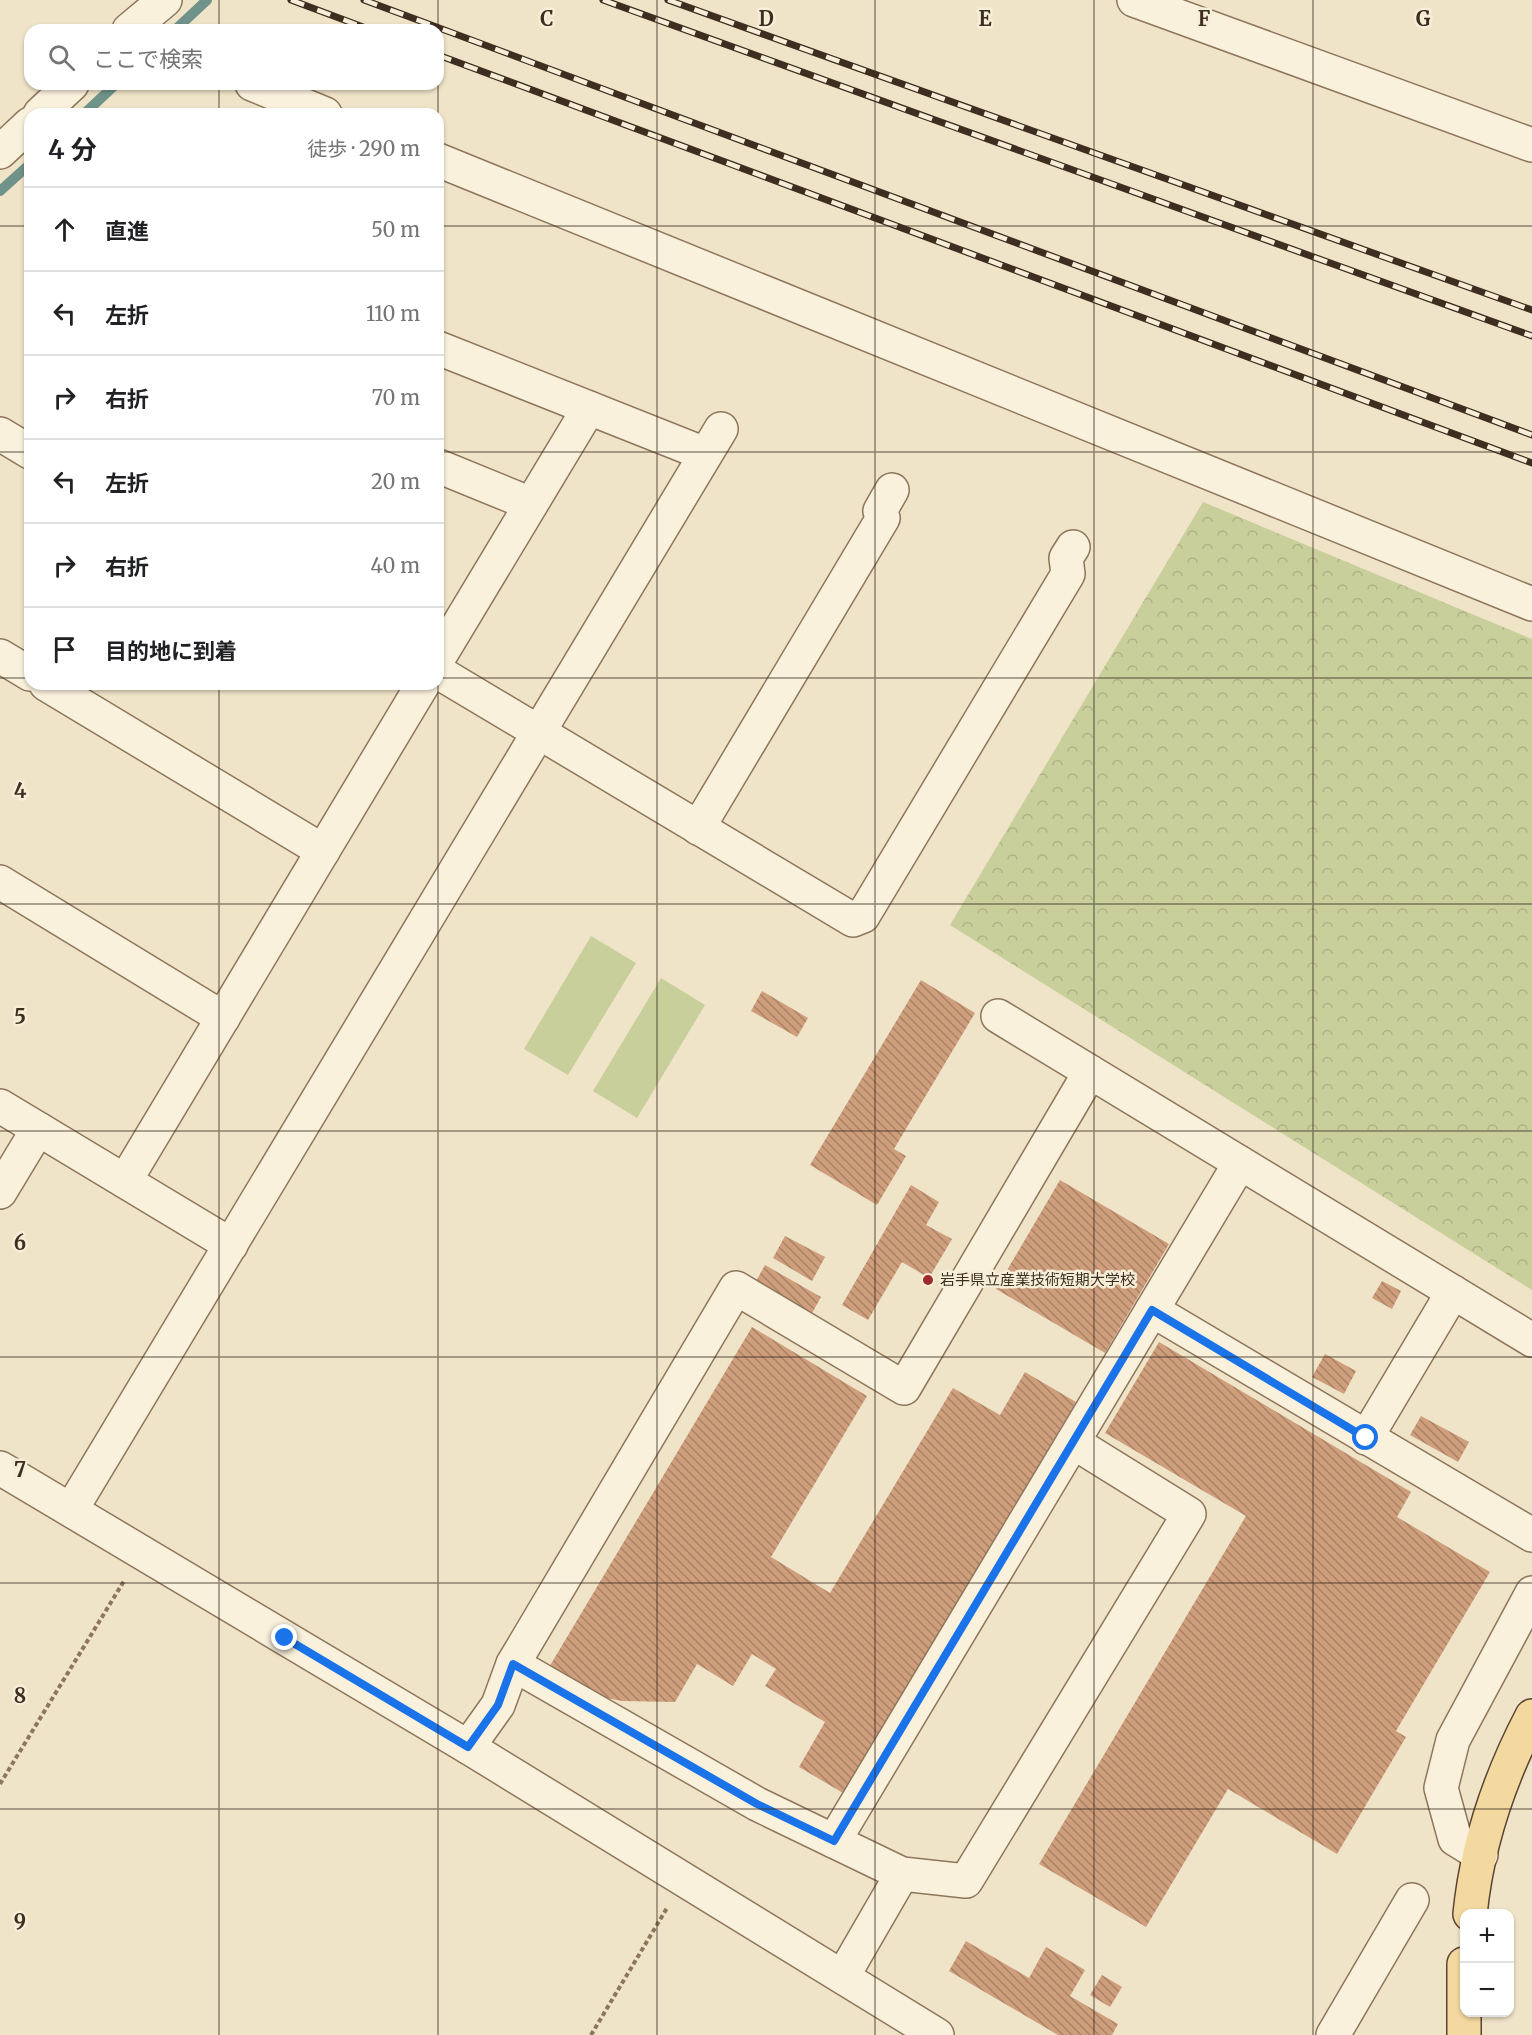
<!DOCTYPE html>
<html lang="ja">
<head>
<meta charset="utf-8">
<style>
	:root { --surface:#fff; --page:#f2f2f2; --text:#202124; --muted:#757577; --line:#e0e0e0 }
	body { margin:0; font-family:Merriweather,"Noto Sans JP",serif; background:var(--page); color:var(--text) }
	.controls { position:absolute; right:18px; bottom:18px; display:grid; overflow:hidden; border-radius:12px; box-shadow:0 2px 4px #0004 }
	.controls button { width:54px; height:54px; display:grid; place-items:center; padding:0; border:0; border-bottom:2px solid var(--line); background:var(--surface); color:var(--text); font:30px sans-serif }
	.stop { position:absolute; width:18px; height:18px; margin:-14px; border:4px solid #1a73e8; border-radius:50%; background:#fff }
	.stop.end { background:#1a73e8; border-color:#fff; box-shadow:0 2px 6px #0008 }
	.list { margin:0; padding:0; list-style:none }
	h2 { display:flex; justify-content:space-between; align-items:center; height:78px; margin:0; padding:0 24px; font-size:26px }
	h2 small { font-size:20px; font-weight:400; color:var(--muted) }
	.list li { display:grid; grid-template-columns:39px 1fr auto; gap:18px; align-items:center; box-sizing:border-box; height:84px; padding:0 24px; border-top:2px solid var(--line) }
	.list b { display:block; font-size:22px; white-space:nowrap }
	.list em { font-size:20px; font-style:normal; color:var(--muted) }
	.icon { flex:none; width:33px; height:33px; fill:none; stroke:currentColor; stroke-width:2; stroke-linecap:round; stroke-linejoin:round }
	.map { position:relative; flex:none; width:1532px; height:2035px; overflow:hidden }
	.search { position:absolute; background:var(--surface); box-shadow:0 2px 4px #0004; left:24px; top:24px; width:420px; height:66px; display:flex; align-items:center; gap:15px; box-sizing:border-box; padding:0 21px; border-radius:18px; color:var(--muted); font-size:22px }
	.panel { position:absolute; background:var(--surface); box-shadow:0 2px 4px #0004; left:24px; top:108px; width:420px; height:582px; border-radius:18px }
	.map>svg:first-child { display:block }
	.park { fill:url(#park-crowns) }
	.pitch { fill:#c9cf9b }
	.lines { fill:none; stroke-linecap:round; stroke-linejoin:round }
	.stream { stroke:#6f938a; stroke-width:10 }
	.building { fill:url(#building-back-hatch) }
	.minor-casing { stroke:#8d765c; stroke-width:36 }
	.major-casing { stroke:#5b4430; stroke-width:36 }
	.path { stroke:#8d765c; stroke-width:4; stroke-dasharray:4.5 3; stroke-linecap:butt }
	.minor { stroke:#faf1dc; stroke-width:33 }
	.major { stroke:#f3d9a0; stroke-width:33 }
	.rail-casing { stroke:#3d2e20; stroke-width:7 }
	.rail { stroke:#f7eed8; stroke-width:4.5; stroke-dasharray:14; stroke-linecap:butt }
	.route { stroke:#1a73e8; stroke-width:8 }
	.grid { fill:none; stroke:#3d2e20; stroke-width:1.5; stroke-opacity:0.55 }
	.poi-dot { fill:#9e2a2b; stroke:#f7eed8; stroke-width:2 }
	.labels { text-anchor:middle; stroke-width:5; stroke-linejoin:round; paint-order:stroke }
	.poi-label { font-size:15px; fill:#3d2e20; stroke:#f7eed8; text-anchor:start }
	.grid-label { font-size:20px; text-anchor:middle; font-weight:bold; fill:#3d2e20; stroke:#f7eed8; stroke-width:5; stroke-linejoin:round; paint-order:stroke }
</style>
</head>
<body>
<div class="map">
<svg width="1532" height="2035" viewBox="0 0 1532 2035">
	<defs>
		<pattern id="park-crowns" width="20" height="18" patternUnits="userSpaceOnUse" patternTransform="scale(1.5)"><rect width="20" height="18" fill="#c9cf9b"/><path d="M2 6a3 3 0 1 1 6 0M12 15a3 3 0 1 1 6 0" fill="none" stroke="#aeb285"/></pattern>
		<pattern id="building-back-hatch" width="6" height="6" patternUnits="userSpaceOnUse" patternTransform="scale(1.5)"><rect width="6" height="6" fill="#cf9f7d"/><path d="M-1 5l2 2M0 0l6 6M5-1l2 2" fill="none" stroke="#a98266"/></pattern>
	</defs>
	<rect width="100%" height="100%" fill="#f0e4c8"/>
	<path class="park" d="M 1203,502 L 1532,639 L 1532,1290 L 950,925 Z"/>
	<g class="pitch">
		<path d="M 591,936 L 636,963 L 568,1075 L 524,1049 Z"/>
		<path d="M 661,978 L 705,1005 L 637,1118 L 593,1091 Z"/>
	</g>
	<g class="lines">
		<g class="stream">
			<path d="M 175,30 L 207,0"/>
			<path d="M 84,114 L 116,84"/>
			<path d="M 0,191 L 30,164"/>
		</g>
	</g>
	<g class="building">
		<path d="M 921,980 L 975,1013 L 894,1149 L 906,1156 L 877,1205 L 810,1165 Z"/>
		<path d="M 762,991 L 808,1018 L 797,1037 L 751,1011 Z"/>
		<path d="M 1060,1180 L 1169,1244 L 1105,1353 L 996,1289 Z"/>
		<path d="M 911,1185 L 939,1202 L 926,1225 L 952,1239 L 929,1278 L 902,1262 L 868,1320 L 842,1305 Z"/>
		<path d="M 785,1236 L 825,1257 L 812,1281 L 773,1258 Z"/>
		<path d="M 765,1265 L 821,1297 L 811,1315 L 755,1283 Z"/>
		<path d="M 1382,1281 L 1401,1291 L 1392,1309 L 1372,1298 Z"/>
		<path d="M 752,1327 L 867,1396 L 771,1557 L 830,1593 L 953,1388 L 1000,1415 L 1025,1372 L 1076,1402 L 843,1793 L 799,1767 L 825,1722 L 765,1686 L 776,1669 L 752,1654 L 733,1686 L 697,1664 L 675,1702 L 622,1701 L 578,1692 L 545,1674 Z"/>
		<path d="M 1159,1342 L 1411,1492 L 1397,1517 L 1490,1572 L 1396,1731 L 1406,1737 L 1337,1854 L 1228,1789 L 1146,1927 L 1039,1864 L 1246,1516 L 1105,1433 Z"/>
		<path d="M 1325,1354 L 1356,1371 L 1344,1394 L 1312,1377 Z"/>
		<path d="M 1421,1416 L 1469,1442 L 1458,1462 L 1410,1435 Z"/>
		<path d="M 966,1941 L 1029,1978 L 1046,1947 L 1085,1970 L 1070,1996 L 1118,2024 L 1112,2035 L 1058,2035 L 949,1971 Z"/>
		<path d="M 1102,1975 L 1122,1987 L 1110,2007 L 1090,1995 Z"/>
	</g>
	<g class="lines">
		<g class="minor-casing">
			<g id="minor">
				<path d="M 1134,0 L 1532,145"/>
				<path d="M 129,30 L 165,0"/>
				<path d="M 252,84 L 325,114"/>
				<path d="M 40,114 L 72,84"/>
				<path d="M 0,152 L 30,124"/>
				<path d="M 438,160 L 1532,604"/>
				<path d="M 438,348 L 705,454"/>
				<path d="M 0,434 L 30,452"/>
				<path d="M 438,466 L 531,504"/>
				<path d="M 0,656 L 30,674"/>
				<path d="M 438,659 L 589,408"/>
				<path d="M 438,672 L 853,920 L 863,916 L 1068,574 L 1066,558 L 1073,547"/>
				<path d="M 46,684 L 323,851"/>
				<path d="M 698,828 L 883,518 L 880,511 L 892,490"/>
				<path d="M 0,882 L 223,1018"/>
				<path d="M 998,1016 L 1532,1340"/>
				<path d="M 0,1106 L 231,1245"/>
				<path d="M 125,1181 L 423,684"/>
				<path d="M 0,1192 L 38,1129"/>
				<path d="M 1152,1310 L 1532,1535"/>
				<path d="M 1366,1438 L 1453,1292"/>
				<path d="M 0,1468 L 468,1747 L 937,2035"/>
				<path d="M 71,1510 L 721,429"/>
				<path d="M 513,1664 L 757,1804 L 902,1874 L 966,1881 L 1189,1514 L 1073,1442"/>
				<path d="M 468,1747 L 498,1705 L 513,1664 L 736,1288 L 904,1388 L 1090,1072"/>
				<path d="M 834,1841 L 1240,1163"/>
				<path d="M 1481,1855 L 1455,1839 L 1441,1788 L 1453,1740 L 1532,1593"/>
				<path d="M 843,1976 L 902,1874"/>
				<path d="M 1333,2035 L 1412,1900"/>
			</g>
		</g>
		<g class="major-casing">
			<g id="major">
				<path d="M 1470,1914 C 1477,1845 1500,1777 1532,1716"/>
				<path d="M 1464,2035 L 1464,1964"/>
			</g>
		</g>
		<g class="path">
			<path d="M 0,1784 L 124,1581"/>
			<path d="M 591,2035 L 667,1908"/>
		</g>
		<use href="#minor" class="minor"/>
		<use href="#major" class="major"/>
		<g class="rail-casing">
			<g id="rail">
				<path d="M 291,0 L 371,30"/>
				<path d="M 364,0 L 1532,435"/>
				<path d="M 603,0 L 1532,336"/>
				<path d="M 668,0 L 1532,310"/>
				<path d="M 438,55 L 1532,463"/>
			</g>
		</g>
		<use href="#rail" class="rail"/>
	</g>
	<g class="lines">
		<path class="route" d="M 285,1638 L 468,1747 L 498,1705 L 513,1664 L 757,1804 L 834,1841 L 1152,1310 L 1366,1438"/>
	</g>
	<path class="grid" d="M 219,0 L 219,30M 438,0 L 438,30M 657,0 L 657,2035M 875,0 L 875,2035M 1094,0 L 1094,2035M 1313,0 L 1313,2035M 219,84 L 219,114M 438,84 L 438,114M 0,226 L 30,226M 438,226 L 1532,226M 0,452 L 30,452M 438,452 L 1532,452M 0,678 L 30,678M 438,678 L 1532,678M 219,684 L 219,2035M 438,684 L 438,2035M 0,904 L 1532,904M 0,1131 L 1532,1131M 0,1357 L 1532,1357M 0,1583 L 1532,1583M 0,1809 L 1532,1809"/>
	<circle class="poi-dot" cx="928" cy="1280" r="6"/>
	<g class="labels">
		<g class="poi-label">
			<text x="940" y="1285">岩手県立産業技術短期大学校</text>
		</g>
	</g>
	<g class="grid-label">
		<text x="547" y="26">C</text>
		<text x="766" y="26">D</text>
		<text x="985" y="26">E</text>
		<text x="1204" y="26">F</text>
		<text x="1423" y="26">G</text>
		<text x="20" y="798">4</text>
		<text x="20" y="1024">5</text>
		<text x="20" y="1250">6</text>
		<text x="20" y="1477">7</text>
		<text x="20" y="1703">8</text>
		<text x="20" y="1929">9</text>
	</g>
</svg>
<div class="controls">
<button>+</button>
<button>−</button>
</div>
<div class="stop" style="left:1366px;top:1438px"></div>
<div class="stop end" style="left:285px;top:1638px"></div>
<div class="search"><svg class="icon" aria-label="search" viewBox="0 0 24 24"><circle cx="10" cy="10" r="6"/><path d="M15 15l6 6"/></svg>ここで検索</div>
<section class="panel">
<h2>4 分<small>徒歩 · 290 m</small></h2>
<ul class="list">
<li><svg class="icon" aria-label="ahead" viewBox="0 0 24 24"><path d="M12 20V5M6 11l6-6 6 6"/></svg><div><b>直進</b></div><em>50 m</em></li>
<li><svg class="icon" aria-label="left" viewBox="0 0 24 24"><path d="M17 20v-9H6M10 6l-5 5 5 5"/></svg><div><b>左折</b></div><em>110 m</em></li>
<li><svg class="icon" aria-label="right" viewBox="0 0 24 24"><path d="M7 20v-9h11M14 6l5 5-5 5"/></svg><div><b>右折</b></div><em>70 m</em></li>
<li><svg class="icon" aria-label="left" viewBox="0 0 24 24"><path d="M17 20v-9H6M10 6l-5 5 5 5"/></svg><div><b>左折</b></div><em>20 m</em></li>
<li><svg class="icon" aria-label="right" viewBox="0 0 24 24"><path d="M7 20v-9h11M14 6l5 5-5 5"/></svg><div><b>右折</b></div><em>40 m</em></li>
<li><svg class="icon" aria-label="arrive" viewBox="0 0 24 24"><path d="M6 21V4h12l-3 4 3 4H6"/></svg><div><b>目的地に到着</b></div></li>
</ul>
</section>
</div>
</body>
</html>
